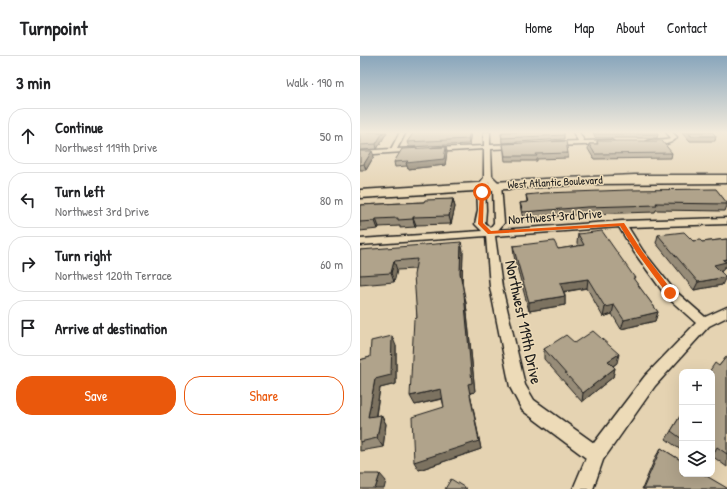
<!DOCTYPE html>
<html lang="en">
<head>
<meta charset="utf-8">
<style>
	:root { --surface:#fff; --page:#f2f2f2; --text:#202124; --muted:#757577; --line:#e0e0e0; --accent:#ea580c }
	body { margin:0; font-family:"Patrick Hand",sans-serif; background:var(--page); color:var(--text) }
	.controls { position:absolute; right:12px; bottom:12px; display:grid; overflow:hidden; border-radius:8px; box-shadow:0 4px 16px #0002 }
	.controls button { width:36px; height:36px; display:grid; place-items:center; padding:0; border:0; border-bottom:1px solid var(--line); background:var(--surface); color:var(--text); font:20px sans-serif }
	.stop { position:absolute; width:12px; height:12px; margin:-9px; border:3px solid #ea580c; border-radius:50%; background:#fff }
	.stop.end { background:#ea580c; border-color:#fff; box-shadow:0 1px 4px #0008 }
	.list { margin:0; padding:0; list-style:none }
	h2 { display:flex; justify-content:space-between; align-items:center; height:52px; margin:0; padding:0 16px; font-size:17px }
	h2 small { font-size:13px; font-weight:400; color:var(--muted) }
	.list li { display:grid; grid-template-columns:26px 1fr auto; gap:12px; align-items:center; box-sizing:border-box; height:56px; margin:0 8px 8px; padding:0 8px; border:1px solid var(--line); border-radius:16px }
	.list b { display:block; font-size:15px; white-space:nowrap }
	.list p { margin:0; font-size:13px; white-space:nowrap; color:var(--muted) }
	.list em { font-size:13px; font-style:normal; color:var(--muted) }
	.actions { display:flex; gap:8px; padding:12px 16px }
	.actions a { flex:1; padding:9px 0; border:1px solid var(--accent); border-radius:16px; text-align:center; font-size:14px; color:var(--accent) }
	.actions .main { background:var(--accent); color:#fff }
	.icon { flex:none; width:22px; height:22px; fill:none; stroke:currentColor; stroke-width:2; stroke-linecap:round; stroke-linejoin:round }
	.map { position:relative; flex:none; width:367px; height:433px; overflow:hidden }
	header { display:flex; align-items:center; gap:24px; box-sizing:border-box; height:56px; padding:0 20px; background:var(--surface); border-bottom:1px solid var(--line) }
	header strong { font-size:19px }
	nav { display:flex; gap:22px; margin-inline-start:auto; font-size:14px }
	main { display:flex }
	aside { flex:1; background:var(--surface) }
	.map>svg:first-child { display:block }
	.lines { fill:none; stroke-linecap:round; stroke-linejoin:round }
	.minor-casing { stroke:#1c1c1c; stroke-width:3 }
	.primary-casing { stroke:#1c1c1c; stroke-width:3 }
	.minor { fill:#eddbb8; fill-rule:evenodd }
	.primary { fill:#eddbb8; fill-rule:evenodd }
	.wall { fill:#978c78; stroke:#1c1c1c }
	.shaded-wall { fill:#7b7261; stroke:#1c1c1c }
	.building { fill:#b0a38b; stroke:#1c1c1c }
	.route { fill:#ea580c }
	.labels { text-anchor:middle; stroke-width:3; stroke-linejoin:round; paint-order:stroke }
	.far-street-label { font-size:11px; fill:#1c1c1c; stroke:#eddbb8 }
	.street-label { font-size:13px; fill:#1c1c1c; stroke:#eddbb8 }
	.near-street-label { font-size:16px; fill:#1c1c1c; stroke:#eddbb8 }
</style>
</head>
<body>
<header>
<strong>Turnpoint</strong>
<nav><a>Home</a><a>Map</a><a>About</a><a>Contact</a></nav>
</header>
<main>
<aside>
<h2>3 min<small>Walk · 190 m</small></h2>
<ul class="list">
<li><svg class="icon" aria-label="ahead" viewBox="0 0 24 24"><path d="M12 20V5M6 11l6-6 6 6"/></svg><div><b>Continue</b><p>Northwest 119th Drive</p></div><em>50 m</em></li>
<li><svg class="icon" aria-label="left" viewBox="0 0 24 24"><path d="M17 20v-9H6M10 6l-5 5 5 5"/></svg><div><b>Turn left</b><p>Northwest 3rd Drive</p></div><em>80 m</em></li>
<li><svg class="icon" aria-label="right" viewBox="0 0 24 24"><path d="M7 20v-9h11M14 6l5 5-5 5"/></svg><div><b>Turn right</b><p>Northwest 120th Terrace</p></div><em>60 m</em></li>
<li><svg class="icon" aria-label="arrive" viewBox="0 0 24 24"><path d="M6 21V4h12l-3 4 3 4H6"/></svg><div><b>Arrive at destination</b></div></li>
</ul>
<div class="actions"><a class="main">Save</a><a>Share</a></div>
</aside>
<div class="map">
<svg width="367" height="433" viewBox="0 0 367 433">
	<rect width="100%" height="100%" fill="#e5d3b2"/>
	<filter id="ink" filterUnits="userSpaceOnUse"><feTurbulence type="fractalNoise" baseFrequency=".025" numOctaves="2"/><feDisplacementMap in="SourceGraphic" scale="8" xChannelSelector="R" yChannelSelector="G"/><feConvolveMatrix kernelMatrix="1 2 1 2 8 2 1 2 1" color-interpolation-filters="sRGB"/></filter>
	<g filter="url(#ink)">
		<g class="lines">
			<g class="minor-casing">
				<g id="minor">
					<path d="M 40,76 L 46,76 L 37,93 L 55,92 L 57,93 L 57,95 L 0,99 L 0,95 L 31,93 Z"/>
					<path d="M 124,76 L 130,76 L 130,89 L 157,88 L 160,90 L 157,92 L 131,93 L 132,120 L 141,129 L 144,167 L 138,174 L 262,165 L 367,162 L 367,168 L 268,171 L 283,195 L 314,234 L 345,261 L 367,251 L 367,261 L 349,270 L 295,330 L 243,404 L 233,433 L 213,433 L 226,402 L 162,354 L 150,331 L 130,231 L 126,180 L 0,189 L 0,183 L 122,175 L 115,168 L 118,154 L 117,130 L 124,122 L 124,93 L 73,96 L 70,94 L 73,92 L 124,90 ZM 129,126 L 133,130 L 134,167 L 130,172 L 125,167 L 126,154 L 125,130 ZM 259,171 L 274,196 L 306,240 L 336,267 L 285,320 L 234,387 L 174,344 L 165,329 L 142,231 L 135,180 Z"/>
					<path d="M 213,76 L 219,76 L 224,85 L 251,84 L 254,86 L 251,88 L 192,90 L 189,88 L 192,86 L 218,85 Z"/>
					<path d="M 306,76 L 312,76 L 317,81 C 312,90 292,91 285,86 C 292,82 302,85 311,82 Z"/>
				</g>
			</g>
			<g class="primary-casing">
				<path id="primary" d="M 275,119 L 367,119 L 367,127 L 229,128 L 0,142 L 0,134 L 184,123 Z"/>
			</g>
			<use href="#minor" class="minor"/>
			<use href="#primary" class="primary"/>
		</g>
		<g class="wall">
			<path d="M 0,76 L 27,76 L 17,93 L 0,94 Z"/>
			<path d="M 111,76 L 109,88 L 49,91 L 47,86 Z"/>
			<path d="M 141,76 L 204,76 L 204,83 L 142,87 Z"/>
			<path d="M 233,76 L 297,76 L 298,78 L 297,82 L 235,82 Z"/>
			<path d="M 322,76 L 352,76 L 356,80 L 355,85 L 330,85 Z"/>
			<path d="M 237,85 L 312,97 L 311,102 L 234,103 L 228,93 L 229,88 L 237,88 Z"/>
			<path d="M 143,88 L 208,97 L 208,102 L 177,103 L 177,105 L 145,105 Z"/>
			<path d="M 86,91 L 87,96 L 85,109 L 48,113 L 47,110 L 35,111 L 34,106 Z"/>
			<path d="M 0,95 L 14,100 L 6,114 L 0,114 Z"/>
			<path d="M 166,139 L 367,147 L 367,150 L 365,155 L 296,154 L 295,156 L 227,158 L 163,163 L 161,154 L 160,147 L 167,146 Z"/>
			<path d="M 93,143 L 95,151 L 91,168 L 56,169 L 55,171 L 40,172 L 40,170 L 19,171 L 18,173 L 0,175 L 0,149 L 64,146 Z"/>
			<path d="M 218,178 L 274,224 L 298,256 L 295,265 L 261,273 L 252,258 L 243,261 L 227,232 L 204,236 L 205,240 L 205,249 L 169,255 L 154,200 L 153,190 L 198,193 L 218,190 L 217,187 Z"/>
			<path d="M 298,179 L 342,186 L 367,183 L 367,211 L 364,211 L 362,215 L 361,215 L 362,229 L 334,234 L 296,187 Z"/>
			<path d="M 0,194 L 103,195 L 102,226 L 106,247 L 115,336 L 110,337 L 121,393 L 59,414 L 84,351 L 82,343 L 55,349 L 57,262 L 55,213 L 37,214 L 34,226 L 0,229 Z"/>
			<path d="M 215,287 L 257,307 L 253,310 L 255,312 L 253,321 L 222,346 L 184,303 L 184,293 Z"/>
			<path d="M 36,290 L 36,328 L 20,332 L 16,360 L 21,359 L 26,368 L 23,391 L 0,395 L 0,304 L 10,301 Z"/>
			<path d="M 367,300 L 367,411 L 352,400 L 359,310 Z"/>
			<path d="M 322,357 L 322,395 L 306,383 L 311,375 Z"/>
			<path d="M 301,392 L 367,433 L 282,433 L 296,400 Z"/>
		</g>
		<g class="shaded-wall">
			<path d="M 23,76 L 27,76 L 17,93 L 16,88 Z"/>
			<path d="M 110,76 L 111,76 L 109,88 L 108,83 Z"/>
			<path d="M 86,91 L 87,96 L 85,109 L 48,113 L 46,107 Z"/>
			<path d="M 12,95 L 14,100 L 6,114 L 4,108 Z"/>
			<path d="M 93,143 L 95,151 L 91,168 L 89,160 Z"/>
			<path d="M 53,161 L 56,169 L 55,171 L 53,163 Z"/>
			<path d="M 16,163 L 19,171 L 18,173 L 15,165 Z"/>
			<path d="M 101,186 L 103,195 L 102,227 L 100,217 Z"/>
			<path d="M 367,203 L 367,211 L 364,211 L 362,215 L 350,217 L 354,209 L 363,204 Z"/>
			<path d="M 34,205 L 37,214 L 34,226 L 31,217 Z"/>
			<path d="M 366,221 L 362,229 L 334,234 L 338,226 Z"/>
			<path d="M 228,223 L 227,232 L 200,236 L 200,227 Z"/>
			<path d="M 104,238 L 106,247 L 115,336 L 110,337 L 121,393 L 59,414 L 54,406 L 108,328 Z"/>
			<path d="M 205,240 L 205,249 L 169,255 L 169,246 Z"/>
			<path d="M 254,249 L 252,258 L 243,261 L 245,251 Z"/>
			<path d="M 298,256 L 295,265 L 261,273 L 264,264 Z"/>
			<path d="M 32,280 L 36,290 L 36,328 L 20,332 L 14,370 L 8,361 L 15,323 Z"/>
			<path d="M 259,298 L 257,307 L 246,315 L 248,305 Z"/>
			<path d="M 255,312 L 253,321 L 222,346 L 223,337 Z"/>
			<path d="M 81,333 L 84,342 L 55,349 L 50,340 Z"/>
			<path d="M 21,359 L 26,368 L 23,391 L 17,382 Z"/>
			<path d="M 20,418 L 26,425 L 24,433 L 15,433 Z"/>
		</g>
		<g class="building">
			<path d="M 0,76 L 23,76 L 16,88 L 0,89 Z"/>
			<path d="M 54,76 L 110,76 L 108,83 L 47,86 Z"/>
			<path d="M 142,76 L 204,76 L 204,79 L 142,82 L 141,78 L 143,78 Z"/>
			<path d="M 235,76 L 297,76 L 298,78 L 235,78 Z"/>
			<path d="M 328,76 L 352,76 L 356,80 L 331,80 Z"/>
			<path d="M 206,85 L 208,97 L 176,98 L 177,100 L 145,100 L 143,88 Z"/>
			<path d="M 237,85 L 302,85 L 312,97 L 235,98 L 229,88 L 238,88 Z"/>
			<path d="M 86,91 L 84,103 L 46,107 L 48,105 L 34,106 L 42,93 Z"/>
			<path d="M 0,95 L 12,95 L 4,108 L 0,109 Z"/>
			<path d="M 356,133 L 367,147 L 367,148 L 296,147 L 297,149 L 227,151 L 163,156 L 160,147 L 168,146 L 166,139 L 185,137 L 268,134 Z"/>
			<path d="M 93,143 L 89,160 L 53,161 L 53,163 L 38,164 L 38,162 L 16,163 L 15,165 L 0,166 L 0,149 L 64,146 L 65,144 Z"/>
			<path d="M 242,175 L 275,222 L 273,222 L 298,256 L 264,264 L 254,249 L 245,251 L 228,223 L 200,227 L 205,240 L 169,246 L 153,190 L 194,185 L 198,193 L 224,189 L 218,178 Z"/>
			<path d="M 324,176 L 333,185 L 340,184 L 342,186 L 367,183 L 367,203 L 363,204 L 366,206 L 354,209 L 366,221 L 338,226 L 298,179 Z"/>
			<path d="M 101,186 L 100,217 L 104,238 L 112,327 L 108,328 L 119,385 L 54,406 L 52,361 L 84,351 L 81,333 L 50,340 L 54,263 L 57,262 L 54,219 L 57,203 L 34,205 L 31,217 L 0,219 L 0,194 Z"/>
			<path d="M 233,275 L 259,298 L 248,305 L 255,312 L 223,337 L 184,293 L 206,279 L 215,287 Z"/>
			<path d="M 32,280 L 31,319 L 15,323 L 8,361 L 21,359 L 17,382 L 0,386 L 0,304 L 10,301 L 11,285 Z"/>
			<path d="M 367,300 L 367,398 L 357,391 L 352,401 L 352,316 L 349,316 L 355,307 L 359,310 Z"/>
			<path d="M 322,357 L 322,383 L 311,375 Z"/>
			<path d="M 301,392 L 322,405 L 322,418 L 343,418 L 367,432 L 367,433 L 283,433 Z"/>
			<path d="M 0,418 L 20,418 L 15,433 L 0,433 Z"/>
			<path d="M 91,423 L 107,433 L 85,433 Z"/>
		</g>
	</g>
	<linearGradient id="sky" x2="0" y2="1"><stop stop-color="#89a6bc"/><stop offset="0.56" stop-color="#f3ebdc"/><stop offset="1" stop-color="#f3ebdc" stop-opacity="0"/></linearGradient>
	<rect width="367" height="136" fill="url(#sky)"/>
	<path class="route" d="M 122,135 L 124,136 L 123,167 L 131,175 L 264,167 L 282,195 L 314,237 L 310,239 L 308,239 L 277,197 L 260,170 L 128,178 L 118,168 L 120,136 Z"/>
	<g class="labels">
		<g class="far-street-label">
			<text transform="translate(195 126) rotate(-3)" y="4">West Atlantic Boulevard</text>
		</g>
		<g class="street-label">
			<text transform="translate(195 160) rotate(-4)" y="5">Northwest 3rd Drive</text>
		</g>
		<g class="near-street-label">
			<text transform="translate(164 266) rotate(78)" y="6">Northwest 119th Drive</text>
		</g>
	</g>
</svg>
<div class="controls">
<button>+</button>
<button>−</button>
<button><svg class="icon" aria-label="layers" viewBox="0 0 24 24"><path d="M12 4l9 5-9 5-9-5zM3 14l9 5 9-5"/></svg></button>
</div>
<div class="stop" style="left:122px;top:136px"></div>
<div class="stop end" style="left:310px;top:237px"></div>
</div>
</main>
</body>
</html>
